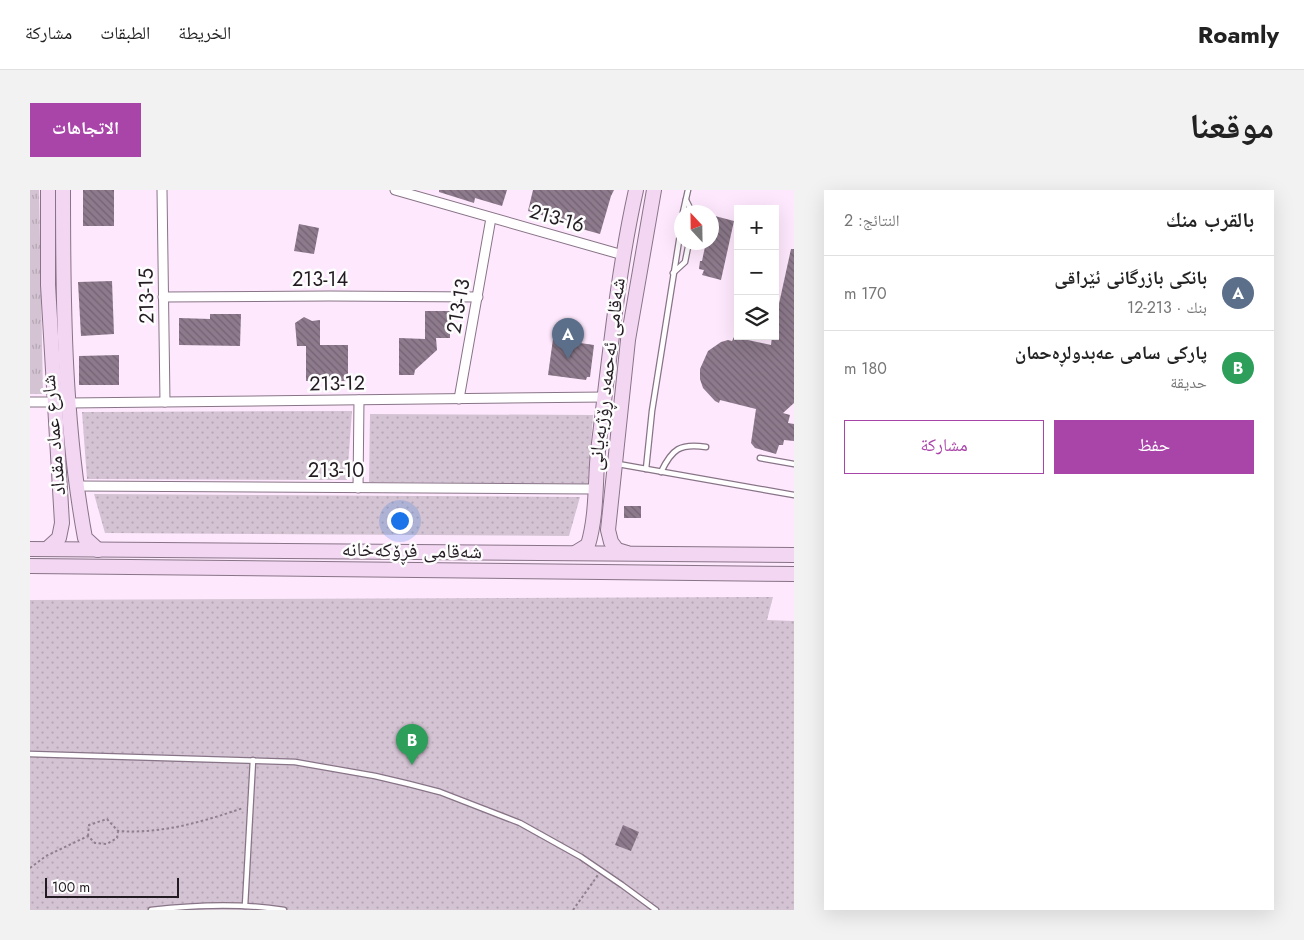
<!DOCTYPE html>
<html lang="ar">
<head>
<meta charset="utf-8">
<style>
	:root { --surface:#fff; --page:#f2f2f2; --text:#222; --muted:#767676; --line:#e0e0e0; --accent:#a944a9 }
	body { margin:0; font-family:Jost,"Noto Naskh Arabic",sans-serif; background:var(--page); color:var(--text); direction:rtl }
	.controls { position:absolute; right:15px; top:15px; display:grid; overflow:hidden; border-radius:0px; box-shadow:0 5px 20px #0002 }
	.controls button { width:45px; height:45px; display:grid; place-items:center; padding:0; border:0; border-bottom:1px solid var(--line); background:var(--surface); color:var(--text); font:25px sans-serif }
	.compass { position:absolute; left:644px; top:15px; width:45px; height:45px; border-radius:50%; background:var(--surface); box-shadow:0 5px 20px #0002; rotate:338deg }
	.scale { position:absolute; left:15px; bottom:12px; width:134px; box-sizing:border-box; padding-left:5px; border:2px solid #231b22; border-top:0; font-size:14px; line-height:18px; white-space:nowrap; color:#231b22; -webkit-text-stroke:4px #fdfdfd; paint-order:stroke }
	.you { position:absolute; left:369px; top:330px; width:18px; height:18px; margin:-12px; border:4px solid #fff; border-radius:50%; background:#1a73e8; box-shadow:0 0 0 8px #1a73e833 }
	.badge { display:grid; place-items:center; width:32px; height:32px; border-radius:50%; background:var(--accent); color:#fff; font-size:16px; font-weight:700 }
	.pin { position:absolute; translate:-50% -41px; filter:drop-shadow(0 1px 2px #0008) }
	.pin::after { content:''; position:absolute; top:26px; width:18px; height:15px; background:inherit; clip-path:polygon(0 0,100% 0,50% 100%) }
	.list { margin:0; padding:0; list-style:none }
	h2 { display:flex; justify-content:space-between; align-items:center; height:65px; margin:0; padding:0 20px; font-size:21px }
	h2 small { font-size:16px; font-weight:400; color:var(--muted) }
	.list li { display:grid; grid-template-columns:32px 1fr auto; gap:15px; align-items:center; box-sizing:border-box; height:75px; padding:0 20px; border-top:1px solid var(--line) }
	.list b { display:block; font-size:19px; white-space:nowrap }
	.list p { margin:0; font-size:16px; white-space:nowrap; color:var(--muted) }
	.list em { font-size:16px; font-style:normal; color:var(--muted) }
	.actions { display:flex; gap:10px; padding:15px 20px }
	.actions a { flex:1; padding:11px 0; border:1px solid var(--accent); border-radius:0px; text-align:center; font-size:18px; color:var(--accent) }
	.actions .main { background:var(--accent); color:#fff }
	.icon { flex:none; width:28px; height:28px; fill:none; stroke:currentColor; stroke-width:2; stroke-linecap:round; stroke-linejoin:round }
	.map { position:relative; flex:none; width:764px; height:720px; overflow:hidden; direction:ltr; border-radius:0px }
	header { display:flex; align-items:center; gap:30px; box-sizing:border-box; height:70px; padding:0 25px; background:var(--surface); border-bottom:1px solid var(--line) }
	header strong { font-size:24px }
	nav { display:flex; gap:28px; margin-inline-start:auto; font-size:18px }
	.intro { display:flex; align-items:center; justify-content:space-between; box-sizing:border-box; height:120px; padding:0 30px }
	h1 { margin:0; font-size:35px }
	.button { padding:12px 22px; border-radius:0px; background:var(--accent); color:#fff; font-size:18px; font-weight:700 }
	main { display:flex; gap:30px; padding:0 30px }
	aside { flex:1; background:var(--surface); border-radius:0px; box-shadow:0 5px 20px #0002 }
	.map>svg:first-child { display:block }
	.grass { fill:url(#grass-tufts) }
	.park { fill:url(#park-dots) }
	.building { fill:url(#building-back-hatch) }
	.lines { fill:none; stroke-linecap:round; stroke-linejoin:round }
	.lane-casing { stroke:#887487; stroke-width:7 }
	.street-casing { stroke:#887487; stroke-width:11 }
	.secondary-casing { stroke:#887487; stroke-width:16 }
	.path { stroke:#8f808e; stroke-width:2; stroke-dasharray:2.5 2.5; stroke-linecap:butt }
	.lane { stroke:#fff; stroke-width:4.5 }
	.street { stroke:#fff; stroke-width:9 }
	.secondary { stroke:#f2d6f2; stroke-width:14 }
	.labels { text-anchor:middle; stroke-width:5; stroke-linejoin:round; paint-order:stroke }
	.street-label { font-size:20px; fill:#231b22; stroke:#fdfdfd }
</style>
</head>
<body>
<header>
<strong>Roamly</strong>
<nav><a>الخريطة</a><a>الطبقات</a><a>مشاركة</a></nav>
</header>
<div class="intro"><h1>موقعنا</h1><a class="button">الاتجاهات</a></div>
<main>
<aside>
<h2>بالقرب منك<small>النتائج: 2</small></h2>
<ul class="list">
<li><span class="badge" style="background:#5c6f8a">A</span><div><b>بانکی بازرگانی ئێراقی</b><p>بنك · 213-12</p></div><em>170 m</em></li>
<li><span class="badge" style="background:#2e9e5b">B</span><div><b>پارکی سامی عەبدولڕەحمان</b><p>حديقة</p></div><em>180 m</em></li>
</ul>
<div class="actions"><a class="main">حفظ</a><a>مشاركة</a></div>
</aside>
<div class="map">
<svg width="764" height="720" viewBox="0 0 764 720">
	<defs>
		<pattern id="grass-tufts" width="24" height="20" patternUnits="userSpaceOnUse" patternTransform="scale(1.25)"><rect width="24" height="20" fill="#d4c3d3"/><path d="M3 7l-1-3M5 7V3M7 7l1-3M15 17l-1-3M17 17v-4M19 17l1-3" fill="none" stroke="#b6a7b5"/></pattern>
		<pattern id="park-dots" width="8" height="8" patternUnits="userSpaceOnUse" patternTransform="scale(1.25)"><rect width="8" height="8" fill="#d4c3d3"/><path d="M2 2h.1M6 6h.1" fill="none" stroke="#b6a7b5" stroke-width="1.8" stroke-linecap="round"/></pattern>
		<pattern id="building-back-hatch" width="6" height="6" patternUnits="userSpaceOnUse" patternTransform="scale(1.25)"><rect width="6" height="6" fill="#8d7a8c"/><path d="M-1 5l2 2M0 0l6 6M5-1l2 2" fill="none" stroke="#736372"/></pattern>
	</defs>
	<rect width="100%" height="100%" fill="#fee8fd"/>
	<path class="grass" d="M 0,0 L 9,0 L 13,204 L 0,204 Z"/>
	<g class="park">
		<path d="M 322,221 L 317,290 L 57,289 L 52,222 Z"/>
		<path d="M 340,224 L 563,225 L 558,294 L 339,292 Z"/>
		<path d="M 64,304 L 65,304 L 550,307 L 539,346 L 75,343 Z"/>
		<path d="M 743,407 L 737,430 L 764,431 L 764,720 L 0,720 L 0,410 Z"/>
	</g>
	<g class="building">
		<rect x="53" y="0" width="31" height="36"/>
		<path d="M 409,0 L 477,0 L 472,16 L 445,8 L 444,13 L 409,2 Z"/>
		<path d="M 503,0 L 584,0 L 581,6 L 570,44 L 523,31 L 512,25 L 498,21 Z"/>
		<path d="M 685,26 L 704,31 L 691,90 L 672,85 L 674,80 L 669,79 L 670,71 L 672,71 L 676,52 L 682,52 L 682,32 L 684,32 Z"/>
		<path d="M 269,34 L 289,38 L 284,64 L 264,61 Z"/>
		<path d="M 761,59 L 764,59 L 764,213 L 753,223 L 760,225 L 758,233 L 764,234 L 764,251 L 754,250 L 753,255 L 749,255 L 746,264 L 725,258 L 721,253 L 726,219 L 690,210 L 689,213 L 685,211 L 673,198 L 670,189 L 670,179 L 678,161 L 691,152 L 698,150 L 702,151 L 704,147 L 741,155 L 742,146 L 745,146 L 745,132 Z"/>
		<path d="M 82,91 L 84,144 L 51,146 L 48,92 Z"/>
		<path d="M 395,121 L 420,121 L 420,148 L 406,148 L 407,160 L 385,180 L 384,185 L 369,185 L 369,148 L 395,149 Z"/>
		<path d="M 180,124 L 211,124 L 210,156 L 149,155 L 149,128 L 180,129 Z"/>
		<path d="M 274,127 L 282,131 L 290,130 L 290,155 L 318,155 L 318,191 L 276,191 L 276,156 L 267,156 L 265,133 Z"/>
		<path d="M 523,149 L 564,155 L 560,187 L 557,187 L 556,190 L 518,185 Z"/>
		<path d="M 89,165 L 89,195 L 49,195 L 49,166 Z"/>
		<rect x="594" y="316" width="17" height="12"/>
		<path d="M 593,635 L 609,642 L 601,661 L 585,655 Z"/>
	</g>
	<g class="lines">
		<g class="lane-casing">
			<g id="lane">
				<path d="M 656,10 L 662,22"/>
				<path d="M 653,22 L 658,0"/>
				<path d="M 643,83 L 655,72 L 659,52"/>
				<path d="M 730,268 L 764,274"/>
				<path d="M 588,274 L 764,305"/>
				<path d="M 616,279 L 622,221 L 652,32"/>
				<path d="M 631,282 C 642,259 650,253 676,257"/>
				<path d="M 0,564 L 265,572 L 345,586 L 379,594 L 410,602 L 490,633 L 551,667 L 592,695 L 626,720"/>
				<path d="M 215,716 L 223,570"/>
				<path d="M 121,720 C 164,715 211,713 254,720"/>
			</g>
		</g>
		<g class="street-casing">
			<g id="street">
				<path d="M 132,0 L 135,212"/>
				<path d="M 365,0 L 593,65"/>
				<path d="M 133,107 L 300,106 L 448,107"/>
				<path d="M 429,209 L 461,28"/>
				<path d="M 0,212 L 24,212"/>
				<path d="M 39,213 L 575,207"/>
				<path d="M 47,296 L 565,299"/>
				<path d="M 328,298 L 329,210"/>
			</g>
		</g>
		<g class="secondary-casing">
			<g id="secondary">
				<path d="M 33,0 C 33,116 34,234 55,348 L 68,360"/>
				<path d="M 0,359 L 764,365"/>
				<path d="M 17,359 L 29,348 L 32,333 L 18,95 L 18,0"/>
				<path d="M 545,363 L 558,355 C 567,325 565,292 568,261 C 579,174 587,85 606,0"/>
				<path d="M 597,363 L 587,360 L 581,352 L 578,340 L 598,150 L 624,0"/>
				<path d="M 0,376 L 764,384"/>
			</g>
		</g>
		<g class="path">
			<path d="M 58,646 L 59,635 L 77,629 L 88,641 C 132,644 172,632 213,618"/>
			<path d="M 0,678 L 16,666 L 58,646 L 65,653 L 77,654 L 87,648 L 88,642"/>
			<path d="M 543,720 L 568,685"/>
		</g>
		<use href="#lane" class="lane"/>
		<use href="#street" class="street"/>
		<use href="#secondary" class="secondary"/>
	</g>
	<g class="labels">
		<g class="street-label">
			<text transform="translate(527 28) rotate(16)" y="7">213-16</text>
			<text x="290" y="96">213-14</text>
			<text transform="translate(116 106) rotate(-91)" y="7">213-15</text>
			<text transform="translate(428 116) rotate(-80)" y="7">213-13</text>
			<text transform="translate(576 184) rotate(-83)" y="7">شەقامی ئەحمەد ڕۆژبەیانی</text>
			<text transform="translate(307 193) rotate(-1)" y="7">213-12</text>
			<text transform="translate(23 245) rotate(-95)" y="7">شارع عماد مقداد</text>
			<text x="306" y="287">213-10</text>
			<text transform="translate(382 360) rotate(1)" y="7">شەقامی فڕۆکەخانە</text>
		</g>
	</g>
</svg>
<div class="controls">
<button>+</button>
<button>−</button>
<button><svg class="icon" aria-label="layers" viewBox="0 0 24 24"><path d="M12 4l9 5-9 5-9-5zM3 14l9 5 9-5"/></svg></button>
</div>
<svg class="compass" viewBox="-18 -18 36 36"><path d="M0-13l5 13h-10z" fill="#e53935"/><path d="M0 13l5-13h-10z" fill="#767676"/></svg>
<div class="scale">100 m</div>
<div class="you"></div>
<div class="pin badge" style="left:538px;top:169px;background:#5c6f8a">A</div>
<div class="pin badge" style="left:382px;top:575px;background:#2e9e5b">B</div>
</div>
</main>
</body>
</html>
